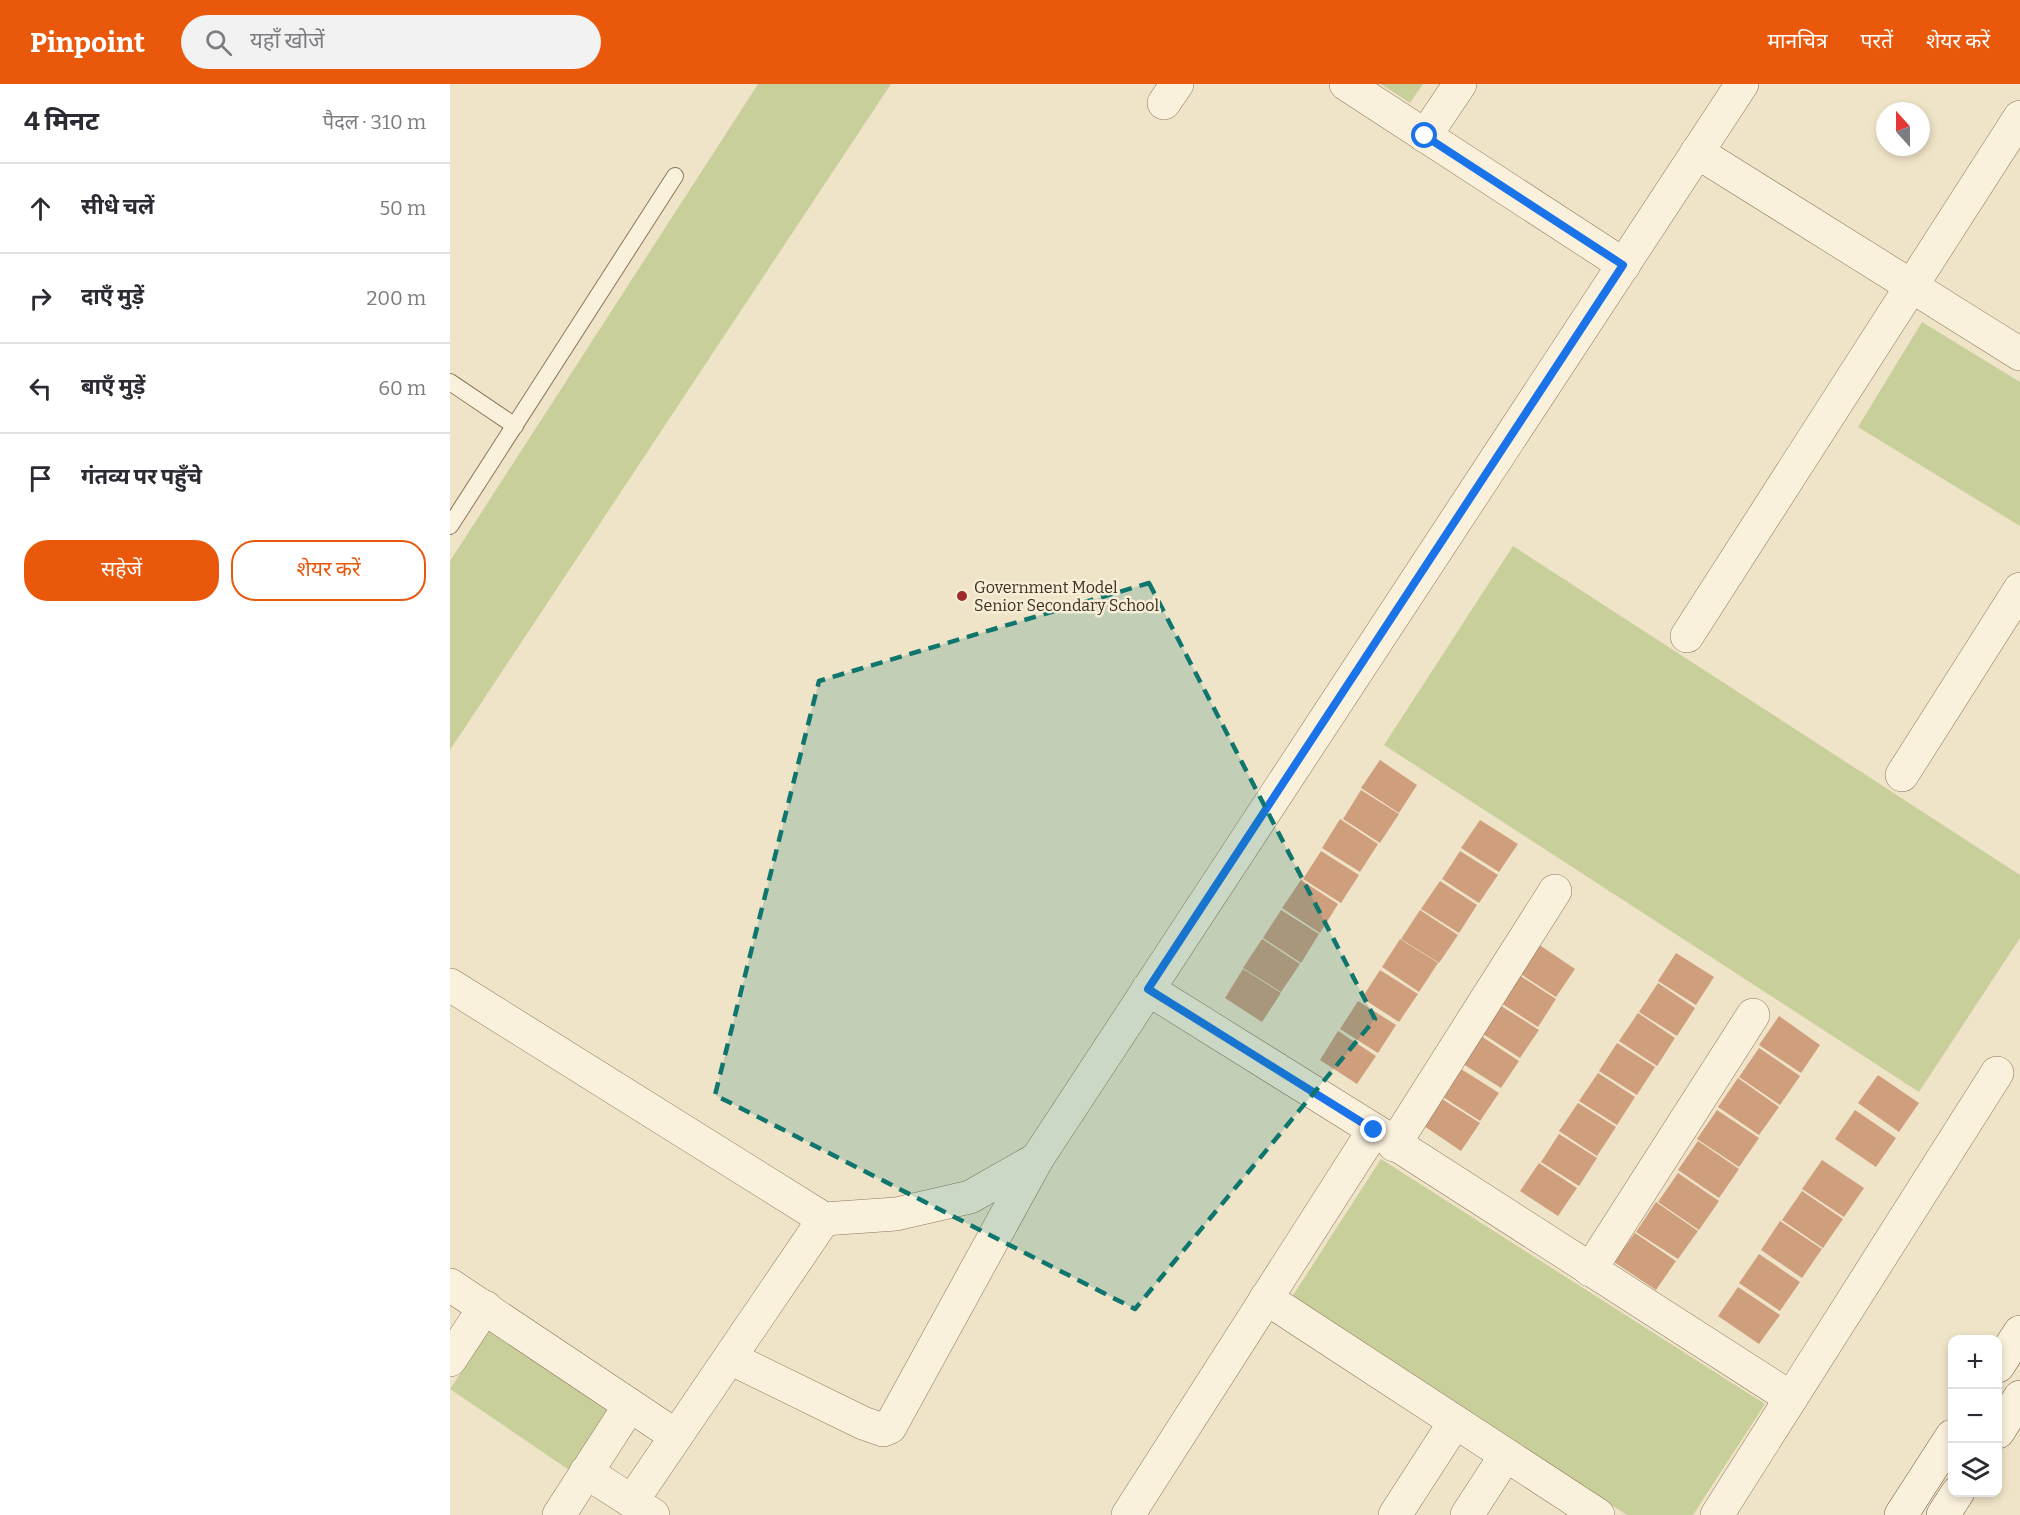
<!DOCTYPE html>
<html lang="hi">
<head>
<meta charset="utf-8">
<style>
	:root { --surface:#fff; --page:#f2f2f3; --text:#2b2b33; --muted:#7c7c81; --line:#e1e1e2; --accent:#ea580c }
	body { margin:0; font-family:Bitter,"Noto Sans Devanagari",serif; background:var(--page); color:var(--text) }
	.controls { position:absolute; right:18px; bottom:18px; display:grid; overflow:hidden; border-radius:12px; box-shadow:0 3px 9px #0003 }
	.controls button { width:54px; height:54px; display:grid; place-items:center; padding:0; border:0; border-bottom:2px solid var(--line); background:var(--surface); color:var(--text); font:30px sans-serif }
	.compass { position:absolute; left:1426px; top:18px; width:54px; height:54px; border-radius:50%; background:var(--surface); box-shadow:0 3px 9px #0003; rotate:339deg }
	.stop { position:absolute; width:18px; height:18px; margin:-14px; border:4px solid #1a73e8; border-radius:50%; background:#fff }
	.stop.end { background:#1a73e8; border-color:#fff; box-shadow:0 2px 6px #0008 }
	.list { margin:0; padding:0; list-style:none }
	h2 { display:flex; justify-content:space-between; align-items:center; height:78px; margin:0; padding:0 24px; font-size:26px }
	h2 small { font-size:20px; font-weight:400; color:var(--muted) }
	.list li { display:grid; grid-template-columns:39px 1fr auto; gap:18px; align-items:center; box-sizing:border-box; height:90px; padding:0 24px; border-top:2px solid var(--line) }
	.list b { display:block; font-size:22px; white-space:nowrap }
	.list em { font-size:20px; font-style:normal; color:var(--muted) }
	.actions { display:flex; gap:12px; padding:18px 24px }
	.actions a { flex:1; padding:14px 0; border:2px solid var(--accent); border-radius:24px; text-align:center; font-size:21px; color:var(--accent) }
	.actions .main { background:var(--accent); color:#fff }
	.icon { flex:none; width:33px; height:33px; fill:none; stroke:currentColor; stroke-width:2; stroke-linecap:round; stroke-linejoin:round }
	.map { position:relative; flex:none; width:1570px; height:1431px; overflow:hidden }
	header { display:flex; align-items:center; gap:36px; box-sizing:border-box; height:84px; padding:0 30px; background:var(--accent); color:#fff }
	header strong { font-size:28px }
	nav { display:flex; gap:33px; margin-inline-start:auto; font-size:21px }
	.search { width:420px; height:54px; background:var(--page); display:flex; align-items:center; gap:15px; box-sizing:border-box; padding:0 21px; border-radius:33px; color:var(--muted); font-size:22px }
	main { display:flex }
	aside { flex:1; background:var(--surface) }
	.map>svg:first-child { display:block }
	.green { fill:#c9cf9b }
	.building { fill:#cf9f7d }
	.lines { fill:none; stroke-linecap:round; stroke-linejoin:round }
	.service-casing { stroke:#8d765c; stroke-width:18 }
	.minor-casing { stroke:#8d765c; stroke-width:34 }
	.tertiary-casing { stroke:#8d765c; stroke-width:34 }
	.secondary-casing { stroke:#6f573f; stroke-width:34 }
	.service { stroke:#faf1dc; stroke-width:16 }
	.minor { stroke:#faf1dc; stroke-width:33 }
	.tertiary { stroke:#faf1dc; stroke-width:33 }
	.secondary { stroke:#faf1dc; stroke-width:33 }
	.route { stroke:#1a73e8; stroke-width:8 }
	.marked { fill:#0f766e; fill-opacity:0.2; stroke:#0f766e; stroke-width:4.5; stroke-dasharray:12 8; stroke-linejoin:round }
	.poi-dot { fill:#9e2a2b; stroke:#f7eed8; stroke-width:2 }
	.labels { text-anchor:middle; stroke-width:5; stroke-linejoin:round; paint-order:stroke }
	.poi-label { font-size:16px; fill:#3d2e20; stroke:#f7eed8; text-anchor:start }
</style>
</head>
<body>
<header>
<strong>Pinpoint</strong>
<div class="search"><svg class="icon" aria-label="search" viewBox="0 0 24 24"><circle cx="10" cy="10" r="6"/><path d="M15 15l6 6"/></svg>यहाँ खोजें</div>
<nav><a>मानचित्र</a><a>परतें</a><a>शेयर करें</a></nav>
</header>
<main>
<aside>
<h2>4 मिनट<small>पैदल · 310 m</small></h2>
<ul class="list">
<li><svg class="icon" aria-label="ahead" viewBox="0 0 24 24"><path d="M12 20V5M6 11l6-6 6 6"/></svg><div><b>सीधे चलें</b></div><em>50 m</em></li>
<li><svg class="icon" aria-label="right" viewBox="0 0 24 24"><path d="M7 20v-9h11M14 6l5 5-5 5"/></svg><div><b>दाएँ मुड़ें</b></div><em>200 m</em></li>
<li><svg class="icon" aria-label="left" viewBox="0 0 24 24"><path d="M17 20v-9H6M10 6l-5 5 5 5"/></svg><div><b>बाएँ मुड़ें</b></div><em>60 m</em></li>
<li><svg class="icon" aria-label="arrive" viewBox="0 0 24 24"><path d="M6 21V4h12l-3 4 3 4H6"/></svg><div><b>गंतव्य पर पहुँचे</b></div></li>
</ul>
<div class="actions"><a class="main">सहेजें</a><a>शेयर करें</a></div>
</aside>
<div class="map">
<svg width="1570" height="1431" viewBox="0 0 1570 1431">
	<rect width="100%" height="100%" fill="#f0e4c8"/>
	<g class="green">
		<path d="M 308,0 L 441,0 L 0,666 L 0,477 Z"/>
		<path d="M 931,0 L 973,0 L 960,19 Z"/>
		<path d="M 1472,238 L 1570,298 L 1570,442 L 1408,343 Z"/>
		<path d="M 1063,462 L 1570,791 L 1570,854 L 1469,1008 L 934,661 Z"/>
		<path d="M 931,1075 L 1315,1320 L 1243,1431 L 1177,1431 L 840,1216 Z"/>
		<path d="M 41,1243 L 164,1327 L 122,1388 L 0,1305 Z"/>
	</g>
	<g class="building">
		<path d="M 930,676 L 967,701 L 949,729 L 911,704 Z"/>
		<path d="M 911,706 L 949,730 L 930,759 L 893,735 Z"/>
		<path d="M 890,735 L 928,760 L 910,788 L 872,764 Z"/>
		<path d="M 1030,736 L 1068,760 L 1049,788 L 1011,764 Z"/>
		<path d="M 871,767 L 909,791 L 891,819 L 853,795 Z"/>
		<path d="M 1010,767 L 1048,791 L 1029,819 L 992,795 Z"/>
		<path d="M 851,796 L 888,820 L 870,849 L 832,824 Z"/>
		<path d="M 990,797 L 1027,821 L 1009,849 L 971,825 Z"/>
		<path d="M 831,826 L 869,850 L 851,879 L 813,854 Z"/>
		<path d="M 970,826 L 1008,851 L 989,879 L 951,855 Z"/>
		<path d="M 812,855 L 850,880 L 831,908 L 793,884 Z"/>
		<path d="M 950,855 L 988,879 L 969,908 L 932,883 Z"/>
		<path d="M 1088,860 L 1125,885 L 1106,913 L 1069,889 Z"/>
		<path d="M 1226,869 L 1264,893 L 1246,921 L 1208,897 Z"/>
		<path d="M 793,885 L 831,909 L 812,938 L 775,914 Z"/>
		<path d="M 930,886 L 968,910 L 949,938 L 912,914 Z"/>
		<path d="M 1069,891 L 1106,915 L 1088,943 L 1051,919 Z"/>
		<path d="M 1208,899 L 1245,924 L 1227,952 L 1189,928 Z"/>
		<path d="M 908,917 L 946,941 L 928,969 L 890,945 Z"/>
		<path d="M 1051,922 L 1089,946 L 1070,974 L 1033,950 Z"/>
		<path d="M 1188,929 L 1225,954 L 1207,982 L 1169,957 Z"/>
		<path d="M 1329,932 L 1370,961 L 1351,989 L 1309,961 Z"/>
		<path d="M 888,947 L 926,972 L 907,1000 L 870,976 Z"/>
		<path d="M 1031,952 L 1069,977 L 1051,1004 L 1013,980 Z"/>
		<path d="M 1167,959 L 1205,983 L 1187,1011 L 1149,987 Z"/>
		<path d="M 1309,964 L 1350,992 L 1330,1021 L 1289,993 Z"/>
		<path d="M 1011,985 L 1049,1009 L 1030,1037 L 993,1013 Z"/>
		<path d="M 1148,989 L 1185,1013 L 1167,1041 L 1129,1017 Z"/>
		<path d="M 1428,991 L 1469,1019 L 1449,1048 L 1408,1019 Z"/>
		<path d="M 1288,994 L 1329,1023 L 1309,1051 L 1268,1023 Z"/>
		<path d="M 992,1015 L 1030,1039 L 1011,1067 L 974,1042 Z"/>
		<path d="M 1128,1019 L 1166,1043 L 1147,1072 L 1109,1047 Z"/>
		<path d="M 1267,1026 L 1309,1054 L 1289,1083 L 1247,1055 Z"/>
		<path d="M 1405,1026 L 1446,1054 L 1426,1083 L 1385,1055 Z"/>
		<path d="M 1109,1050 L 1147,1074 L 1129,1102 L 1091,1078 Z"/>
		<path d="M 1248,1057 L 1289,1085 L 1269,1114 L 1228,1086 Z"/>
		<path d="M 1372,1076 L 1414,1104 L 1394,1133 L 1352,1105 Z"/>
		<path d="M 1089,1079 L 1127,1104 L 1108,1132 L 1070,1107 Z"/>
		<path d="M 1228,1089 L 1269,1117 L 1249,1146 L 1208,1118 Z"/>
		<path d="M 1352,1107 L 1393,1135 L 1373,1164 L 1332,1136 Z"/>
		<path d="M 1206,1118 L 1248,1147 L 1228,1175 L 1186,1148 Z"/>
		<path d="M 1330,1137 L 1372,1165 L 1352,1194 L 1311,1166 Z"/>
		<path d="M 1185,1149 L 1226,1177 L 1206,1206 L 1164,1178 Z"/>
		<path d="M 1309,1170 L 1350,1198 L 1330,1227 L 1289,1199 Z"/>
		<path d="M 1288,1203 L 1330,1231 L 1309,1260 L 1268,1232 Z"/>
	</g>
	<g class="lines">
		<g class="service-casing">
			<g id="service">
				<path d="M 0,298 L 65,342"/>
				<path d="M 0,442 L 225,92"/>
			</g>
		</g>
		<g class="minor-casing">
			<g id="minor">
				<path d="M 896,0 L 1174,181"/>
				<path d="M 714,19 L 727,0"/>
				<path d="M 975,52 L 1010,0"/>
				<path d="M 1247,68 L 1570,270"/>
				<path d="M 1237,552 L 1570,33"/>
				<path d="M 1452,691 L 1570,505"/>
				<path d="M 698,905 L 924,1046 L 1341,1314"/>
				<path d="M 944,1061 L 1105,807"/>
				<path d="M 1140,1186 L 1303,931"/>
				<path d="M 0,1201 L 226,1352"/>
				<path d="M 816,1214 L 1148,1431"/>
				<path d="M 280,1274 L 413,1339 L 433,1346 L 440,1343 L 587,1075"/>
				<path d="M 0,1276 L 35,1223"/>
				<path d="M 136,1388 L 203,1431"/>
				<path d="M 182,1417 L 374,1135"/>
				<path d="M 109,1431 L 180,1321"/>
				<path d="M 678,1431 L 924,1046"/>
				<path d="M 945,1431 L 1005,1338"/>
				<path d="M 1017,1431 L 1056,1371"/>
				<path d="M 1267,1431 L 1547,989"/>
			</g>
		</g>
		<g class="tertiary-casing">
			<path id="tertiary" d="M 0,901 L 374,1135 L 446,1130 L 520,1113 L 587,1075 L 1292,0"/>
		</g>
		<g class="secondary-casing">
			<g id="secondary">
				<path d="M 1548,1282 L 1570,1248"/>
				<path d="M 1548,1348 L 1570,1313"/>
				<path d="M 1451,1431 L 1502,1352"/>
				<path d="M 1493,1431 L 1508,1408"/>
			</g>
		</g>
		<use href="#service" class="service"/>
		<use href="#minor" class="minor"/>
		<use href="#tertiary" class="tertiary"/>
		<use href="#secondary" class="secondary"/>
	</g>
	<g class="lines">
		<path class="route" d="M 924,1046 L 698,905 L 1173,181 L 975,52"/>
	</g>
	<path class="marked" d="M 699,499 L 925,935 L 685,1225 L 265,1011 L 369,597 Z"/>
	<circle class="poi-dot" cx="512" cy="512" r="6"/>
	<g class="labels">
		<g class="poi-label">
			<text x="524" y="509">Government Model<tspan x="524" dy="18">Senior Secondary School</tspan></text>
		</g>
	</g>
</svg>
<div class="controls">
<button>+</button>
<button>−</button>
<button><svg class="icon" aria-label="layers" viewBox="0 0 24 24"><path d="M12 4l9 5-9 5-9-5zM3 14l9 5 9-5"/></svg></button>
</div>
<svg class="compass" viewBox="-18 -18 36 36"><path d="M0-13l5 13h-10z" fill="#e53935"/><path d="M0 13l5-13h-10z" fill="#7c7c81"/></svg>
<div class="stop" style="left:975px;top:52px"></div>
<div class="stop end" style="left:924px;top:1046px"></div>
</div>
</main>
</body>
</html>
